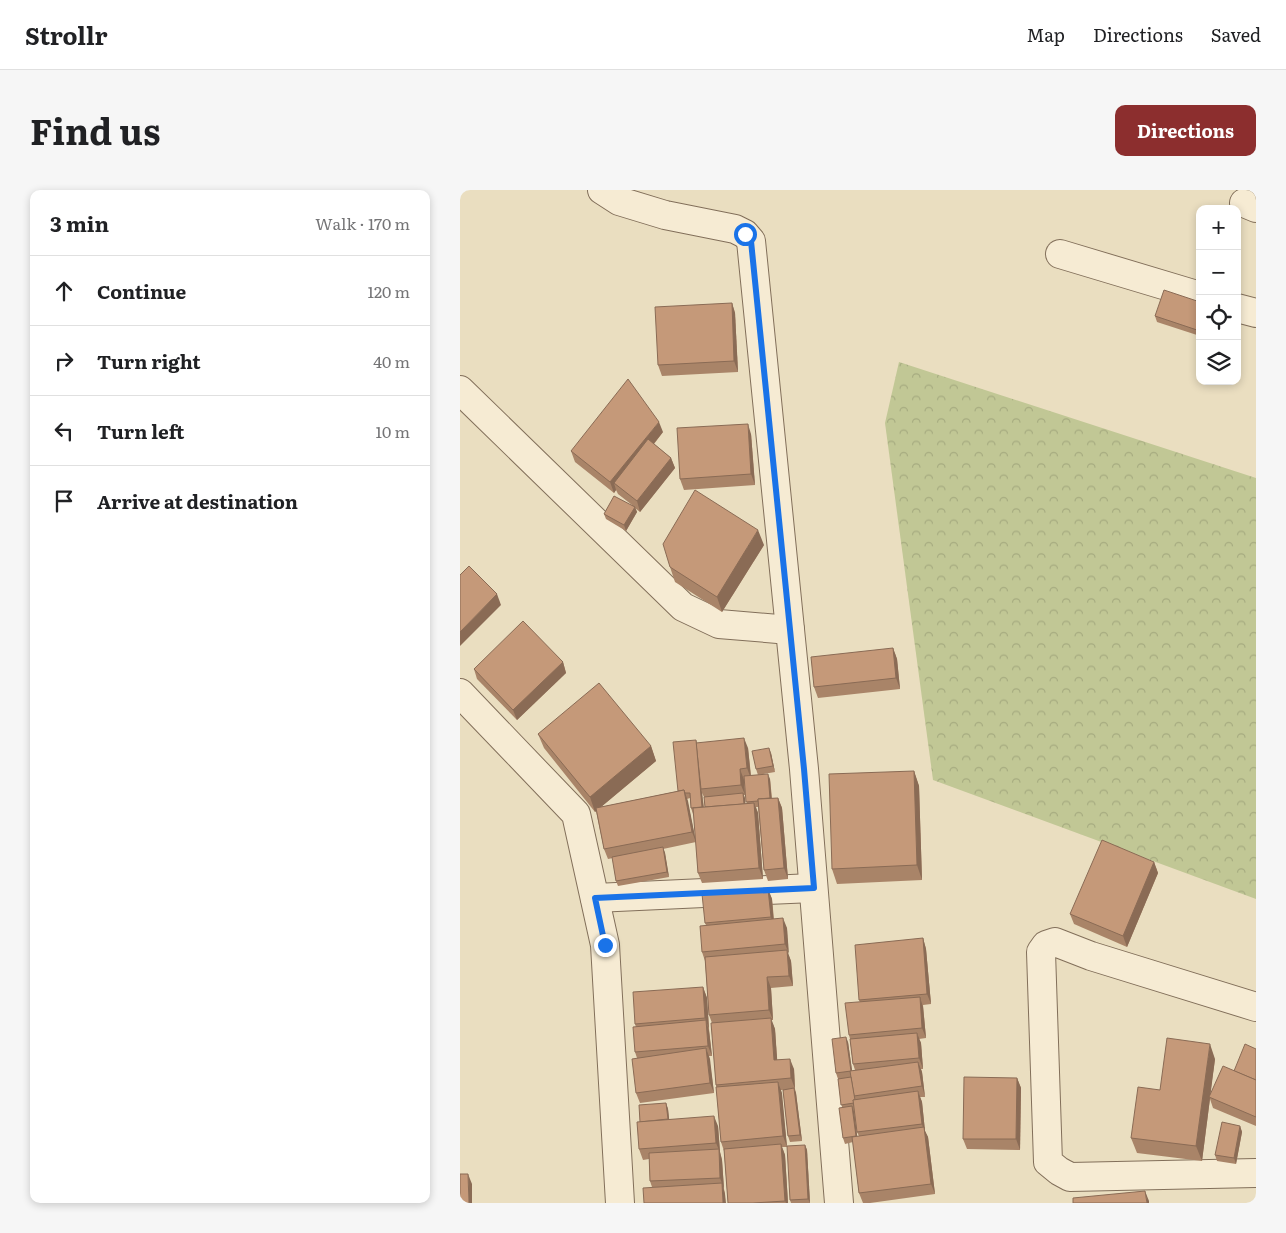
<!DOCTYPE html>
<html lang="en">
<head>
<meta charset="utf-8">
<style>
	:root { --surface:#fff; --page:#f6f6f6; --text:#202124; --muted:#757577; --line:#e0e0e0; --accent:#8c2e2e }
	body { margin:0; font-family:Literata,serif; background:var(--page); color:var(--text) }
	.controls { position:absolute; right:15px; top:15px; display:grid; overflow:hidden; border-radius:10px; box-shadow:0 2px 8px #0003 }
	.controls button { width:45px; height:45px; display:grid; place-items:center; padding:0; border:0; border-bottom:1px solid var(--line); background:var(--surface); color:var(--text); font:25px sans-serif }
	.stop { position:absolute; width:15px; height:15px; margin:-11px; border:4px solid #1a73e8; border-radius:50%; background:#fff }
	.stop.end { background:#1a73e8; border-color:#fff; box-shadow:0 1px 5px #0008 }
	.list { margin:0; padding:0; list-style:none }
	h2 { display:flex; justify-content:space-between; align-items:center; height:65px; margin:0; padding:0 20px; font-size:21px }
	h2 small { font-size:16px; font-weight:400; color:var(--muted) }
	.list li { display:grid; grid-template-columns:32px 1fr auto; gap:15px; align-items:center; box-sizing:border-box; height:70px; padding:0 20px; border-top:1px solid var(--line) }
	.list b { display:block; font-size:19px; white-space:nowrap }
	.list em { font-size:16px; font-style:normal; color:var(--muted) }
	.icon { flex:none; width:28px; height:28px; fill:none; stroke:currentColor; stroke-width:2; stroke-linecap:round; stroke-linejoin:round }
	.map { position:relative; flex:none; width:796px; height:1013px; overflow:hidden; border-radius:10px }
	header { display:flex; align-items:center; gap:30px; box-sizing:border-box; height:70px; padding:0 25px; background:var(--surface); border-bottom:1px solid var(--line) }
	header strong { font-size:24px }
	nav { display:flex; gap:28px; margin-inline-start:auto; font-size:18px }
	.intro { display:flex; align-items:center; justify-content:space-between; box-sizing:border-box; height:120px; padding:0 30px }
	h1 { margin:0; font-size:35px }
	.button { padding:12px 22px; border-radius:10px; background:var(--accent); color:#fff; font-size:18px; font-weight:700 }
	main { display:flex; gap:30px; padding:0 30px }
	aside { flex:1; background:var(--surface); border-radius:10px; box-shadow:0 2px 8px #0003 }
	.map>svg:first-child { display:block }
	.forest { fill:url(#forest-crowns) }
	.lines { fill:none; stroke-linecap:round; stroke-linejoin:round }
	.minor-casing { stroke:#826f5a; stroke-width:30 }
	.minor { stroke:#f6ebd3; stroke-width:28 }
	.wall { fill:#a98468; fill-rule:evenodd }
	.shaded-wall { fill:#8a6b55 }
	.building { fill:#c59979; stroke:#8a6b55 }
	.route { stroke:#1a73e8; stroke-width:6 }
</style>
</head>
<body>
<header>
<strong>Strollr</strong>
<nav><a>Map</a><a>Directions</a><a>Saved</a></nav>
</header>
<div class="intro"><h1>Find us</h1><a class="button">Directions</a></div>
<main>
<aside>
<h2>3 min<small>Walk · 170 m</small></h2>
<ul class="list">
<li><svg class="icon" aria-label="ahead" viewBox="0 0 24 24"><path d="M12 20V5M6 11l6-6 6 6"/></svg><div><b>Continue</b></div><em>120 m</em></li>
<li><svg class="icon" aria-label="right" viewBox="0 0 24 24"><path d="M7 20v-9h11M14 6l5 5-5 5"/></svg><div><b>Turn right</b></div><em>40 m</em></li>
<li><svg class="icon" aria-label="left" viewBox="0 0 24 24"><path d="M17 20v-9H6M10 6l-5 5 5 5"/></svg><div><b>Turn left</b></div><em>10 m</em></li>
<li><svg class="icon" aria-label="arrive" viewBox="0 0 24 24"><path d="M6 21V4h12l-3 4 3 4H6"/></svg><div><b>Arrive at destination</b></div></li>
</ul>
</aside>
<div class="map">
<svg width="796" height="1013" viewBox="0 0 796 1013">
	<defs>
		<pattern id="forest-crowns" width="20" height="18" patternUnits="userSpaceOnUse" patternTransform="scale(1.25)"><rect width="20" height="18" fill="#c1c795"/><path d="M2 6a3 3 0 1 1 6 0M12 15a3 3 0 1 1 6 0" fill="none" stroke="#a6ab80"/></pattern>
	</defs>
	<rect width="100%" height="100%" fill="#eadec0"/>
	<path class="forest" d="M 439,172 L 796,288 L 796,709 L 473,590 L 425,233 Z"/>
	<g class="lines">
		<g class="minor-casing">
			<g id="minor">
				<path d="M 142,0 L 159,11 L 205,25 L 275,39 L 285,44 L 291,51 L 344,579 L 379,1013"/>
				<path d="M 784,13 L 796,18"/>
				<path d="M 600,64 L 740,106"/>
				<path d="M 777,118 L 796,123"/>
				<path d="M 0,200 L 223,417 L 259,434 L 330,440"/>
				<path d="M 0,503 L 116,624 L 145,755 L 160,1013"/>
				<path d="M 135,708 L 353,698"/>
				<path d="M 796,817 L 631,766 L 595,752 L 586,755 L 581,762 L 588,972 L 599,981 L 610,987 L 796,983"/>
			</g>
		</g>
		<use href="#minor" class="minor"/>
	</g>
	<g class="wall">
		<path d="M 740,112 L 740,146 L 697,132 L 695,126 Z"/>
		<path d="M 272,113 L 275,123 L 278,182 L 202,186 L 198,175 Z"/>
		<path d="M 203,242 L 194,254 L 211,268 L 215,278 L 180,322 L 175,318 L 177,322 L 166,341 L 146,329 L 144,324 L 172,315 L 158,304 L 156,300 L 154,303 L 115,272 L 111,261 Z"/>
		<path d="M 291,244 L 295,295 L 224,300 L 220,289 Z"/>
		<path d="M 304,355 L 262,422 L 215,392 L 210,377 Z"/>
		<path d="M 433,458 L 437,469 L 440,499 L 358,508 L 354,497 Z"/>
		<path d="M 103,472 L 106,483 L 57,530 L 17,489 L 14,479 Z"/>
		<path d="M 78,544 L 191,556 L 196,571 L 141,617 L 218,601 L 237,553 L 288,558 L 291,585 L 298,585 L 296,579 L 311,563 L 315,582 L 298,585 L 310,589 L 312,608 L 318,608 L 322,618 L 328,689 L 308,691 L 304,680 L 298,617 L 296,617 L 298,623 L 303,689 L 242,693 L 238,683 L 234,624 L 233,624 L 231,618 L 230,608 L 227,609 L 236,652 L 203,659 L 205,663 L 209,687 L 158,696 L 156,691 L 153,668 L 148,669 L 144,659 L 136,621 L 135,622 L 84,558 ZM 284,589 L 287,613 L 285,614 L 284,605 L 285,605 L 284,590 ZM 242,603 L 244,607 L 245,617 L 244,617 Z"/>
		<path d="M 454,581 L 459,596 L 462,690 L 377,694 L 372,679 Z"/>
		<path d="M 694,672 L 698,683 L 667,757 L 614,734 L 610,724 Z"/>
		<path d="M 308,699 L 312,709 L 314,729 L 327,738 L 328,764 L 331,771 L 333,796 L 311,798 L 313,830 L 311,830 L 315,839 L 317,870 L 334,879 L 335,899 L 336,903 L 342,951 L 330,952 L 328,946 L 323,900 L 321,900 L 327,957 L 322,957 L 325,965 L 328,1013 L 268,1013 L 264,961 L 261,952 L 256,895 L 252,833 L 249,825 L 245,771 L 242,762 L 246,735 L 245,733 Z"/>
		<path d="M 463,748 L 466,759 L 471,814 L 463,815 L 466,848 L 459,849 L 461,853 L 463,879 L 461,879 L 462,882 L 465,907 L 460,907 L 462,912 L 465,941 L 468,947 L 475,1004 L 410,1013 L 403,1013 L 399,1003 L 393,952 L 385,954 L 383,948 L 382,917 L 378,889 L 376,883 L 388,852 L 392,881 L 395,880 L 393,874 L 390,849 L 389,845 L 400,812 L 399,810 ZM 394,919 L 397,942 L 399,946 L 397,946 Z"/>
		<path d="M 243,797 L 247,808 L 249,839 L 252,866 L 249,866 L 254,903 L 180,913 L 176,903 L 177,868 L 175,862 L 176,837 L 175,834 Z"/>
		<path d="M 796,859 L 796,936 L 753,918 L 750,909 L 742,971 L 677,963 L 671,948 L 700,900 L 755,869 L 750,905 Z"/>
		<path d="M 557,888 L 561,898 L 560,960 L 507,959 L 503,949 Z"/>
		<path d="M 206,913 L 208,919 L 209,929 L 258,936 L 260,962 L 262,970 L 264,999 L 265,1004 L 192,997 L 190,991 L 189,969 L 183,970 L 179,959 Z"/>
		<path d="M 780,936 L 782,942 L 776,974 L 757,971 L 755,965 Z"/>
		<path d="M 345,955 L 347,960 L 350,1013 L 331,1013 L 330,1010 Z"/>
	</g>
	<g class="shaded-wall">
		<path d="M 272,113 L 275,123 L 278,182 L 274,171 Z"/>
		<path d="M 199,232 L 203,242 L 159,297 L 154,293 L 156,300 L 154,303 L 150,292 Z"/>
		<path d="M 288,234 L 291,244 L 295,295 L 291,284 Z"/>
		<path d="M 211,268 L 215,278 L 180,322 L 177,311 Z"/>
		<path d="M 175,317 L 177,322 L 166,341 L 164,335 Z"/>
		<path d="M 298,340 L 304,355 L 262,422 L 257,407 Z"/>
		<path d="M 37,404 L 41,415 L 0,456 L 0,442 Z"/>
		<path d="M 433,458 L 437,469 L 440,499 L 436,488 Z"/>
		<path d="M 103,472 L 106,483 L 57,530 L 53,520 Z"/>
		<path d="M 284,548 L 288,558 L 291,589 L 287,578 Z"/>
		<path d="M 236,550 L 238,555 L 241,599 L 242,603 L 244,623 L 242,617 Z"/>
		<path d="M 191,556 L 196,571 L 135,622 L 130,607 Z"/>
		<path d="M 309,558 L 311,563 L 315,582 L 313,576 Z"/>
		<path d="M 280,579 L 284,590 L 285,605 L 281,595 Z"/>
		<path d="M 454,581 L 459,596 L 462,690 L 457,675 Z"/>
		<path d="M 308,584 L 310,589 L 312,616 L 310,611 Z"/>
		<path d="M 224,600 L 228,611 L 236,652 L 232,642 Z"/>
		<path d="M 283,603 L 285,608 L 286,620 L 284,615 Z"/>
		<path d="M 318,608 L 322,618 L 328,689 L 324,678 Z"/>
		<path d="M 294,613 L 298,623 L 303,689 L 299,678 Z"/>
		<path d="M 203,657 L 205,663 L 209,687 L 207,682 Z"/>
		<path d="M 694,672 L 698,683 L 667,757 L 663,746 Z"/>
		<path d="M 308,699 L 312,709 L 314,738 L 311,727 Z"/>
		<path d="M 323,728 L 327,738 L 329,764 L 325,754 Z"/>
		<path d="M 463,748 L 466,759 L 471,814 L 467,804 Z"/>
		<path d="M 327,760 L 331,771 L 333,796 L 329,786 Z"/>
		<path d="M 307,787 L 311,798 L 313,830 L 309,820 Z"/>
		<path d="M 243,797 L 247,808 L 249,839 L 245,828 Z"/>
		<path d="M 460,807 L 463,817 L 466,848 L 462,838 Z"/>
		<path d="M 311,828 L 315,839 L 318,881 L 314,870 Z"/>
		<path d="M 246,830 L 249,841 L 252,866 L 248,856 Z"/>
		<path d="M 457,843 L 461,853 L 463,879 L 459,868 Z"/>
		<path d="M 386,847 L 388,852 L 393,887 L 391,881 Z"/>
		<path d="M 750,854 L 755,869 L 742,971 L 736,956 Z"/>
		<path d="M 246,858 L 250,869 L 254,903 L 250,893 Z"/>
		<path d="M 330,869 L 334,879 L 335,899 L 331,888 Z"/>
		<path d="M 458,872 L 462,882 L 465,907 L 462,896 Z"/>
		<path d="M 557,888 L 561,898 L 560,960 L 556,949 Z"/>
		<path d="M 318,892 L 322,903 L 327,957 L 323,946 Z"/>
		<path d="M 334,898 L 336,903 L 342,951 L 340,945 Z"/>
		<path d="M 458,901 L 462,912 L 465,941 L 468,947 L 475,1004 L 471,994 L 464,941 L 462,934 Z"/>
		<path d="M 206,913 L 208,919 L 210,937 L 208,931 Z"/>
		<path d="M 392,916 L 394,922 L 398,952 L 396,946 Z"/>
		<path d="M 254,926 L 258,936 L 260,962 L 262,970 L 264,999 L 260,988 L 259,960 L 256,953 Z"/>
		<path d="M 780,936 L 782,942 L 776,974 L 774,968 Z"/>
		<path d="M 321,954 L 325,965 L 328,1013 L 326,1013 L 325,1011 Z"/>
		<path d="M 345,955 L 347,960 L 350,1013 L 348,1009 Z"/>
		<path d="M 8,984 L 12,994 L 12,1013 L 9,1013 Z"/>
		<path d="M 262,993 L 265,1004 L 266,1013 L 263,1013 Z"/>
		<path d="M 685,1001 L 689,1011 L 689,1013 L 687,1013 Z"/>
	</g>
	<g class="building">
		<path d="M 704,100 L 740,112 L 740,141 L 695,126 Z"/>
		<path d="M 272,113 L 274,171 L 198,175 L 195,117 Z"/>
		<path d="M 168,189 L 199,232 L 150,292 L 111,261 Z"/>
		<path d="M 288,234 L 291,284 L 220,289 L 217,238 Z"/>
		<path d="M 188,249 L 211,268 L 177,311 L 154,293 Z"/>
		<path d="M 235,300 L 298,340 L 257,407 L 210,377 L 203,354 Z"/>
		<path d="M 154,306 L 175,317 L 164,335 L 144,324 Z"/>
		<path d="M 9,376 L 37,404 L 0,442 L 0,385 Z"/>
		<path d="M 63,431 L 103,472 L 53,520 L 14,479 Z"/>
		<path d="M 433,458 L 436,488 L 354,497 L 351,467 Z"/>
		<path d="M 139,493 L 191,556 L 130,607 L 78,544 Z"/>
		<path d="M 284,548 L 287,578 L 280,579 L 281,595 L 241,599 L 236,553 Z"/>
		<path d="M 236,550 L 242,617 L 231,618 L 230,603 L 225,603 L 224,600 L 218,601 L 213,552 Z"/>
		<path d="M 309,558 L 313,576 L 296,579 L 292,561 Z"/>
		<path d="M 454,581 L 457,675 L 372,679 L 369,584 Z"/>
		<path d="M 308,584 L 310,608 L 298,609 L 298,611 L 286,612 L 284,586 Z"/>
		<path d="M 224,600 L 232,642 L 144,659 L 136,618 Z"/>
		<path d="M 283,603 L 284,614 L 245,617 L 244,607 Z"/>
		<path d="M 318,608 L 324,678 L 304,680 L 298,609 Z"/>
		<path d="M 294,613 L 299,678 L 238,683 L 233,618 Z"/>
		<path d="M 642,650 L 694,672 L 663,746 L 610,724 Z"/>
		<path d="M 203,657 L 207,682 L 156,691 L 152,667 Z"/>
		<path d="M 308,699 L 311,727 L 245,733 L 242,704 Z"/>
		<path d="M 323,728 L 325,754 L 242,762 L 240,736 Z"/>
		<path d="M 463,748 L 467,804 L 399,810 L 395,755 Z"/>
		<path d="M 327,760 L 329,786 L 307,787 L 309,820 L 249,825 L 245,767 Z"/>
		<path d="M 243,797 L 245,828 L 175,834 L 173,802 Z"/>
		<path d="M 460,807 L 462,838 L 389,845 L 385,813 Z"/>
		<path d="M 311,828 L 314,870 L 330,869 L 331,888 L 256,895 L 251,833 Z"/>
		<path d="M 246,830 L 248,856 L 175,862 L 173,837 Z"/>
		<path d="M 457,843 L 459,868 L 393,874 L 390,849 Z"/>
		<path d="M 386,847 L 391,881 L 376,883 L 372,849 Z"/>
		<path d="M 707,848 L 750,854 L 736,956 L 671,948 L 678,897 L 700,900 Z"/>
		<path d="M 785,854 L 796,859 L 796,890 L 774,881 Z"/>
		<path d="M 246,858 L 250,893 L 176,903 L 172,869 Z"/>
		<path d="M 458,872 L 462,896 L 394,906 L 390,881 Z"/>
		<path d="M 763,876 L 796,890 L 796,927 L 749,907 Z"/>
		<path d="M 391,887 L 395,910 L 393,910 L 394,913 L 381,915 L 378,889 Z"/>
		<path d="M 504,887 L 557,888 L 556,949 L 503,949 Z"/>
		<path d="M 318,892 L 323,946 L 261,952 L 256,897 Z"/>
		<path d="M 334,898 L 340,945 L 328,946 L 323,900 Z"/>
		<path d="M 458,901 L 462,934 L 397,942 L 393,910 Z"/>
		<path d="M 206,913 L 208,929 L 180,932 L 179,915 Z"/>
		<path d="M 392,916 L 396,946 L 383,948 L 379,918 Z"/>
		<path d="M 254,926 L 256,953 L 179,959 L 177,932 Z"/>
		<path d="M 762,932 L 780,936 L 774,968 L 755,965 Z"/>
		<path d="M 464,937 L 471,994 L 399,1003 L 392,947 Z"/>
		<path d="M 321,954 L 325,1011 L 293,1013 L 268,1013 L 264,959 Z"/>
		<path d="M 345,955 L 348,1009 L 330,1010 L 327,956 Z"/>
		<path d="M 259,959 L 260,988 L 190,991 L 189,963 Z"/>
		<path d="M 0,984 L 8,984 L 9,1013 L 0,1013 Z"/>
		<path d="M 262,993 L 263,1013 L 184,1013 L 183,998 Z"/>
		<path d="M 685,1001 L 687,1013 L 613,1013 L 613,1008 Z"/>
	</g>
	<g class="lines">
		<path class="route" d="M 145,755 L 135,708 L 354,698 L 344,579 L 291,51 L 285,44"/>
	</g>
</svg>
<div class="controls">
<button>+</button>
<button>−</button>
<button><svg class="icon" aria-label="locate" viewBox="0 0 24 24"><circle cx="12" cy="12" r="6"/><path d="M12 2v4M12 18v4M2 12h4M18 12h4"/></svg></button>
<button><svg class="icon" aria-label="layers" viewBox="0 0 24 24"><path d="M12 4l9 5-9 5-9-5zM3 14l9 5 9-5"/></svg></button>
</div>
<div class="stop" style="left:285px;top:44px"></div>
<div class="stop end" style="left:145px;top:755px"></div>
</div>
</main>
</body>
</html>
